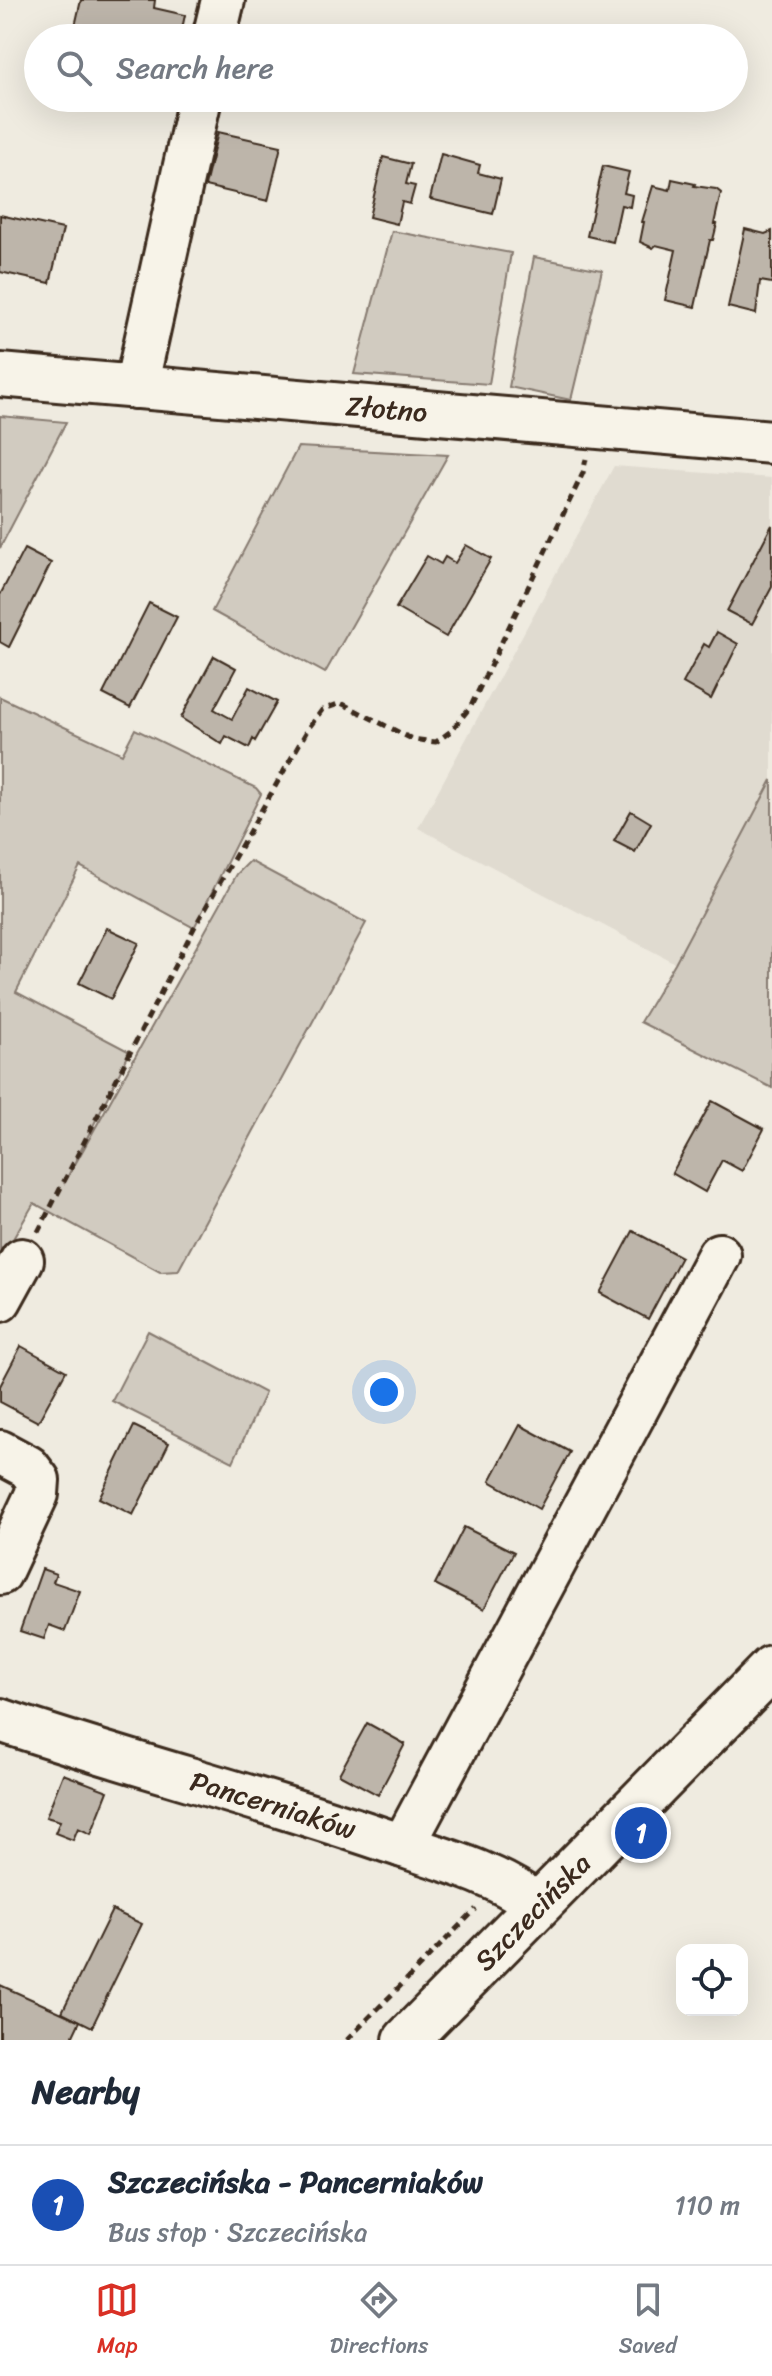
<!DOCTYPE html>
<html lang="en">
<head>
<meta charset="utf-8">
<style>
	:root { --surface:#fff; --page:#f2f2f3; --text:#1f2937; --muted:#747a83; --line:#e0e1e3; --accent:#d93025 }
	body { margin:0; font-family:Sriracha,sans-serif; background:var(--page); color:var(--text) }
	.controls { position:absolute; right:24px; bottom:24px; display:grid; overflow:hidden; border-radius:16px; box-shadow:0 8px 32px #0002 }
	.controls button { width:72px; height:72px; display:grid; place-items:center; padding:0; border:0; border-bottom:2px solid var(--line); background:var(--surface); color:var(--text); font:40px sans-serif }
	.you { position:absolute; left:384px; top:1392px; width:28px; height:28px; margin:-20px; border:6px solid #fff; border-radius:50%; background:#1a73e8; box-shadow:0 0 0 12px #1a73e833 }
	.badge { display:grid; place-items:center; width:52px; height:52px; border-radius:50%; background:var(--accent); color:#fff; font-size:26px; font-weight:700 }
	.pin { position:absolute; translate:-50% -50%; border:4px solid #fff; box-shadow:0 2px 8px #0006 }
	.list { margin:0; padding:0; list-style:none }
	h2 { display:flex; justify-content:space-between; align-items:center; height:104px; margin:0; padding:0 32px; font-size:34px }
	h2 small { font-size:26px; font-weight:400; color:var(--muted) }
	.list li { display:grid; grid-template-columns:52px 1fr auto; gap:24px; align-items:center; box-sizing:border-box; height:120px; padding:0 32px; border-top:2px solid var(--line) }
	.list b { display:block; font-size:30px; white-space:nowrap }
	.list p { margin:0; font-size:26px; white-space:nowrap; color:var(--muted) }
	.list em { font-size:26px; font-style:normal; color:var(--muted) }
	.icon { flex:none; width:44px; height:44px; fill:none; stroke:currentColor; stroke-width:2; stroke-linecap:round; stroke-linejoin:round }
	.map { position:relative; flex:none; width:772px; height:2040px; overflow:hidden }
	.search { position:absolute; background:var(--surface); box-shadow:0 8px 32px #0002; left:24px; right:24px; top:24px; height:88px; display:flex; align-items:center; gap:20px; box-sizing:border-box; padding:0 28px; border-radius:44px; color:var(--muted); font-size:30px }
	.sheet { height:224px; background:var(--surface) }
	nav { display:flex; justify-content:space-around; align-items:center; box-sizing:border-box; height:112px; border-top:2px solid var(--line); background:var(--surface); font-size:22px; color:var(--muted) }
	nav a { display:grid; justify-items:center; gap:4px }
	nav .on { color:var(--accent) }
	.map>svg:first-child { display:block }
	.built { fill:#e0dbd0 }
	.green { fill:#d1cbc0; stroke:#867a6f; stroke-width:2 }
	.building { fill:#bdb5aa; stroke:#3b2a1e; stroke-width:2 }
	.lines { fill:none; stroke-linecap:round; stroke-linejoin:round }
	.minor-casing { stroke:#3b2a1e; stroke-width:48 }
	.major-casing { stroke:#3b2a1e; stroke-width:50 }
	.path { stroke:#3b2a1e; stroke-width:5; stroke-dasharray:8 6; stroke-linecap:butt }
	.minor { stroke:#f7f3e8; stroke-width:42 }
	.major { stroke:#f7f3e8; stroke-width:44 }
	.labels { text-anchor:middle; stroke-width:6; stroke-linejoin:round; paint-order:stroke }
	.street-label { font-size:28px; fill:#3b2a1e; stroke:#f7f3e8 }
</style>
</head>
<body>
<div class="map">
<svg width="772" height="2040" viewBox="0 0 772 2040">
	<rect width="100%" height="100%" fill="#efebe0"/>
	<filter id="ink" filterUnits="userSpaceOnUse"><feTurbulence type="fractalNoise" baseFrequency=".0125" numOctaves="2"/><feDisplacementMap in="SourceGraphic" scale="16" xChannelSelector="R" yChannelSelector="G"/><feConvolveMatrix kernelMatrix="1 2 1 2 8 2 1 2 1" color-interpolation-filters="sRGB"/></filter>
	<g filter="url(#ink)">
		<path class="built" d="M 614,466 L 772,478 L 772,780 L 675,963 L 418,828 Z"/>
		<g class="green">
			<path d="M 392,231 L 511,253 L 489,384 L 354,374 Z"/>
			<path d="M 534,257 L 602,270 L 571,400 L 509,387 Z"/>
			<path d="M 0,416 L 66,422 L 0,548 Z"/>
			<path d="M 298,447 L 448,455 L 325,673 L 212,611 Z"/>
			<path d="M 0,697 L 122,754 L 135,729 L 256,788 L 261,794 L 194,928 L 80,866 L 16,992 L 130,1052 L 64,1184 L 237,874 L 250,861 L 366,923 L 178,1271 L 160,1272 L 34,1203 L 0,1261 Z"/>
			<path d="M 772,780 L 772,1088 L 640,1022 L 675,963 Z"/>
			<path d="M 148,1331 L 265,1393 L 233,1462 L 112,1401 Z"/>
		</g>
		<g class="building">
			<path d="M 81,0 L 155,0 L 154,8 L 185,15 L 180,38 L 87,38 L 73,35 Z"/>
			<path d="M 218,132 L 281,146 L 268,201 L 205,186 Z"/>
			<path d="M 441,154 L 480,165 L 478,173 L 501,179 L 493,214 L 430,199 Z"/>
			<path d="M 383,157 L 411,164 L 406,184 L 415,186 L 410,204 L 402,202 L 397,224 L 369,217 Z"/>
			<path d="M 603,166 L 629,172 L 624,193 L 632,195 L 630,207 L 621,205 L 613,242 L 587,236 Z"/>
			<path d="M 672,179 L 695,184 L 694,186 L 716,189 L 721,193 L 714,224 L 717,224 L 713,240 L 710,240 L 695,307 L 665,300 L 676,250 L 656,245 L 653,248 L 640,242 L 644,222 L 642,222 L 653,186 L 670,190 Z"/>
			<path d="M 0,215 L 63,229 L 50,283 L 0,272 Z"/>
			<path d="M 745,229 L 765,234 L 772,231 L 772,283 L 760,281 L 756,314 L 728,307 Z"/>
			<path d="M 772,525 L 772,587 L 752,624 L 727,611 Z"/>
			<path d="M 466,545 L 491,559 L 446,637 L 396,608 L 427,556 L 441,564 L 445,557 L 455,563 Z"/>
			<path d="M 24,549 L 51,563 L 9,647 L 0,642 L 0,595 Z"/>
			<path d="M 149,603 L 177,617 L 130,708 L 103,694 Z"/>
			<path d="M 717,632 L 738,644 L 711,699 L 683,683 L 704,644 L 709,647 Z"/>
			<path d="M 214,656 L 236,668 L 214,709 L 232,719 L 249,687 L 277,702 L 255,741 L 253,739 L 249,748 L 226,736 L 222,744 L 181,718 Z"/>
			<path d="M 631,811 L 651,823 L 635,852 L 614,841 Z"/>
			<path d="M 107,928 L 139,943 L 111,999 L 79,983 Z"/>
			<path d="M 712,1101 L 764,1129 L 742,1171 L 722,1160 L 705,1192 L 672,1173 Z"/>
			<path d="M 633,1231 L 681,1257 L 648,1319 L 600,1293 Z"/>
			<path d="M 21,1346 L 66,1371 L 38,1422 L 0,1402 L 0,1386 Z"/>
			<path d="M 520,1425 L 570,1452 L 539,1509 L 490,1481 Z"/>
			<path d="M 134,1426 L 169,1443 L 133,1515 L 99,1498 Z"/>
			<path d="M 464,1527 L 514,1552 L 484,1609 L 435,1584 Z"/>
			<path d="M 42,1569 L 56,1574 L 53,1582 L 80,1591 L 65,1631 L 49,1625 L 44,1639 L 20,1631 Z"/>
			<path d="M 367,1723 L 405,1744 L 378,1795 L 339,1774 Z"/>
			<path d="M 63,1774 L 108,1791 L 91,1834 L 78,1828 L 73,1840 L 55,1833 L 60,1821 L 46,1817 Z"/>
			<path d="M 112,1910 L 142,1924 L 92,2027 L 62,2012 Z"/>
			<path d="M 0,1985 L 80,2021 L 71,2040 L 0,2040 Z"/>
		</g>
		<g class="lines">
			<g class="minor-casing">
				<g id="minor">
					<path d="M 214,38 L 223,0"/>
					<path id="s1" d="M 0,375 L 772,442"/>
					<path d="M 136,387 L 200,98"/>
					<path d="M 0,1300 L 22,1260"/>
					<path d="M 0,1452 L 28,1467 L 38,1480 L 37,1494 L 0,1573"/>
					<path id="s2" d="M 0,1720 C 126,1763 256,1796 382,1839 C 435,1857 493,1871 538,1905"/>
					<path d="M 403,1846 L 719,1255"/>
				</g>
			</g>
			<g class="major-casing">
				<g id="major">
					<path id="s3" d="M 406,2040 L 772,1668"/>
				</g>
			</g>
			<g class="path">
				<path d="M 38,1232 L 194,928 L 308,729 L 322,710 L 341,703 L 412,739 L 436,742 L 451,731 L 471,706 L 583,473 L 586,459"/>
				<path d="M 347,2040 L 476,1909"/>
			</g>
			<use href="#minor" class="minor"/>
			<use href="#major" class="major"/>
		</g>
	</g>
	<g class="labels">
		<g class="street-label">
			<text dy="10" stroke="none"><textPath href="#s1" startOffset="388">Złotno</textPath></text>
			<text dy="10" stroke="none"><textPath href="#s2" startOffset="286">Pancerniaków</textPath></text>
			<text dy="10" stroke="none"><textPath href="#s3" startOffset="180">Szczecińska</textPath></text>
		</g>
	</g>
</svg>
<div class="controls">
<button><svg class="icon" aria-label="locate" viewBox="0 0 24 24"><circle cx="12" cy="12" r="6"/><path d="M12 2v4M12 18v4M2 12h4M18 12h4"/></svg></button>
</div>
<div class="you"></div>
<div class="pin badge" style="left:641px;top:1833px;background:#1a4fb4">1</div>
<div class="search"><svg class="icon" aria-label="search" viewBox="0 0 24 24"><circle cx="10" cy="10" r="6"/><path d="M15 15l6 6"/></svg>Search here</div>
</div>
<section class="sheet">
<h2>Nearby<small></small></h2>
<ul class="list">
<li><span class="badge" style="background:#1a4fb4">1</span><div><b>Szczecińska - Pancerniaków</b><p>Bus stop · Szczecińska</p></div><em>110 m</em></li>
</ul>
</section>
<nav>
<a class="on"><svg class="icon" aria-label="map" viewBox="0 0 24 24"><path d="M3 6l6-2 6 2 6-2v14l-6 2-6-2-6 2zM9 4v14M15 6v14"/></svg>Map</a>
<a><svg class="icon" aria-label="directions" viewBox="0 0 24 24"><path d="M12 3l9 9-9 9-9-9zM9 14v-3h6M13 9l2 2-2 2"/></svg>Directions</a>
<a><svg class="icon" aria-label="saved" viewBox="0 0 24 24"><path d="M7 4h10v16l-5-4-5 4z"/></svg>Saved</a>
</nav>
</body>
</html>
